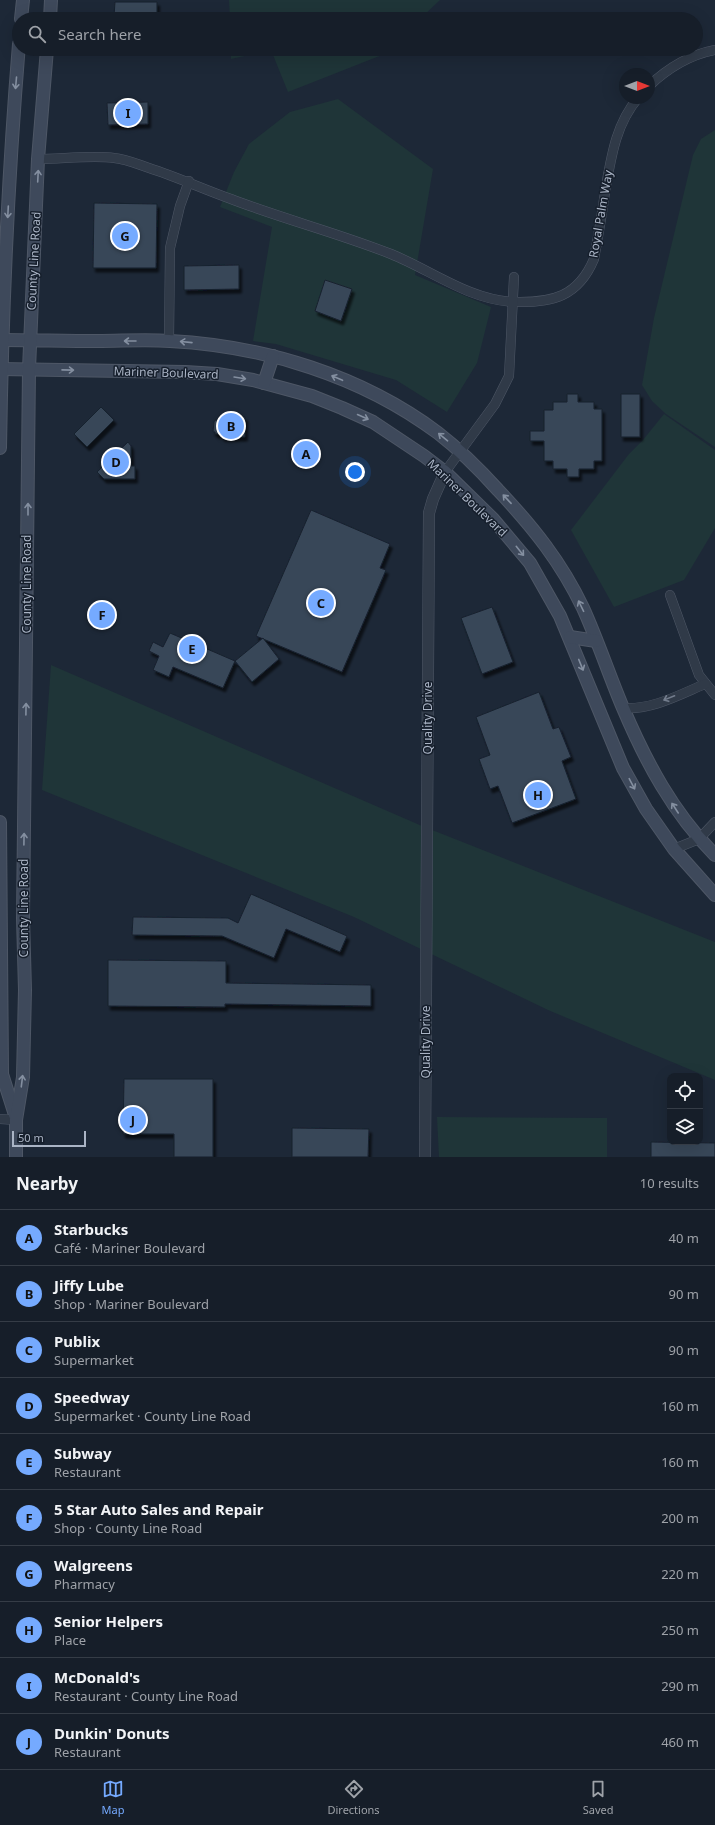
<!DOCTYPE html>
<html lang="en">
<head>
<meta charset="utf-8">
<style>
	:root { --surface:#161e29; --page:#1f2731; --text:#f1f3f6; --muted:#9ea2a8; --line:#353c46; --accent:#75aaff }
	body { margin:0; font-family:"Noto Sans",sans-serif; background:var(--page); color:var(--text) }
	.controls { position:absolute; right:12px; bottom:12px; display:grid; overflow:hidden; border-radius:8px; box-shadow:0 4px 16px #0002 }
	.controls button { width:36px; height:36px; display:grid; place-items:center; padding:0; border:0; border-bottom:1px solid var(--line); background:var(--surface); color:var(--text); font:20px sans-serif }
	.compass { position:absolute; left:619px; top:68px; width:36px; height:36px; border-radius:50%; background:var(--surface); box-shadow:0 4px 16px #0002; rotate:90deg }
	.scale { position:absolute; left:12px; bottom:10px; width:74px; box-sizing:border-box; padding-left:4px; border:2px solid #aab4c5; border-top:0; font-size:11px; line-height:14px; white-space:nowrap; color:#aab4c5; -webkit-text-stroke:3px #161f2c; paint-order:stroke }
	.you { position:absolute; left:355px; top:472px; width:14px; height:14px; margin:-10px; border:3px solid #fff; border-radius:50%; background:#1a73e8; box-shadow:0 0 0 6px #1a73e833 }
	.badge { display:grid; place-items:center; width:26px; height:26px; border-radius:50%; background:var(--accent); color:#111; font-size:13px; font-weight:700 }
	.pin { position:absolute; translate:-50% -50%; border:2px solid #fff; box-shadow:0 1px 4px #0006 }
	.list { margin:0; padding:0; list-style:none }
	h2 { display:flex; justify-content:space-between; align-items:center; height:52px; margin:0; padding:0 16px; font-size:17px }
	h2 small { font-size:13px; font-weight:400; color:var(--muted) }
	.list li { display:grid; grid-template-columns:26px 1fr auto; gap:12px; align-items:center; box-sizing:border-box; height:56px; padding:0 16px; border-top:1px solid var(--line) }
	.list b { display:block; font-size:15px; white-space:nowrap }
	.list p { margin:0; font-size:13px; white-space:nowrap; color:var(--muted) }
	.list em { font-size:13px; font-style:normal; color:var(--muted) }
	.icon { flex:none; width:22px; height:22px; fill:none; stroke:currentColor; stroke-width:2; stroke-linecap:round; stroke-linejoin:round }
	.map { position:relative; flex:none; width:715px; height:1157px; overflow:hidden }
	.search { position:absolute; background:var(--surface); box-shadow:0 4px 16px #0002; left:12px; right:12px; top:12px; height:44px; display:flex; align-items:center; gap:10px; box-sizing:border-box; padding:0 14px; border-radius:22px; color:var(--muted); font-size:15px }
	.sheet { height:612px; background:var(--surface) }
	nav { display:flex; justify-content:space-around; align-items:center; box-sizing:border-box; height:56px; border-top:1px solid var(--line); background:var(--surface); font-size:11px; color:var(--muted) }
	nav a { display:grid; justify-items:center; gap:2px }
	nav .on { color:var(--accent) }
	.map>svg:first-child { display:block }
	.green { fill:#1f3538 }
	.building { fill:#384658; stroke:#18212e; filter:url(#shadow) }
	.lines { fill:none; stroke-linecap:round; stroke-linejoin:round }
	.minor-casing { stroke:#4e5766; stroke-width:10 }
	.tertiary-casing { stroke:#4e5766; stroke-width:12 }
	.secondary-casing { stroke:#4e5766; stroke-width:14 }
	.minor { stroke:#303a48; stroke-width:9 }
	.tertiary { stroke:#303a48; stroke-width:11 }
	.secondary { stroke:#3e495b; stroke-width:12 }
	.oneway { stroke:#848fa0 }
	.oneway2 { stroke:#737d8d }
	.labels { text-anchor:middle; stroke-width:3; stroke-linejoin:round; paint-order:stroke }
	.street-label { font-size:12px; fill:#aab4c5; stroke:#161f2c }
</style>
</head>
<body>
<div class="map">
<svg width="715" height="1157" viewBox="0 0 715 1157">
	<defs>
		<filter id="shadow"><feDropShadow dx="2.5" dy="4" stdDeviation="1" flood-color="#0009"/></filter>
	</defs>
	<rect width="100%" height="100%" fill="#1d2837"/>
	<g class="green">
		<path d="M 229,0 L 440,0 L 420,19 L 230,19 Z"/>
		<path d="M 231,49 L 388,49 L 382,55 L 288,92 L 271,50 L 231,59 Z"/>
		<path d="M 338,99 L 433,169 L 415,275 L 491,307 L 477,363 L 447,412 L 396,380 L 276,344 L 253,341 L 272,227 L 220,207 L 234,172 L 249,144 L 290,112 Z"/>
		<path d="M 715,130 L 715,447 L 666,414 L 652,401 L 642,385 L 654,318 L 693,155 L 701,139 Z"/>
		<path d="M 664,414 L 715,450 L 715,528 L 684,580 L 614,607 L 571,530 L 629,454 L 643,440 Z"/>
		<path d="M 51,665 L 422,826 L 715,942 L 715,1080 L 548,1010 L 354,917 L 42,790 Z"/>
		<path d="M 437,1117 L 607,1118 L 607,1157 L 439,1157 Z"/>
	</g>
	<g class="building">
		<path d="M 115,2 L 157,2 L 157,16 L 114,16 Z"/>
		<path d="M 148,102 L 148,124 L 108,125 L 107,103 Z"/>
		<path d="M 94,203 L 157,204 L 156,268 L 93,268 Z"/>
		<path d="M 239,265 L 239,289 L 184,290 L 184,266 Z"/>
		<path d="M 325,280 L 352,289 L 341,321 L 315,311 Z"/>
		<path d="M 567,394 L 578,394 L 578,402 L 594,402 L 594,409 L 602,409 L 602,461 L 594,461 L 594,469 L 579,469 L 579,477 L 567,477 L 567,469 L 553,469 L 553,461 L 544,461 L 544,441 L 530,441 L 530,431 L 544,431 L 544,410 L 553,410 L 553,402 L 567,402 Z"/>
		<rect x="621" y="394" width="19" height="43"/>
		<path d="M 101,407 L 114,420 L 87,447 L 74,434 Z"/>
		<path d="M 236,417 L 245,417 L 245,437 L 222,437 L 222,434 L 215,434 L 215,432 L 213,432 L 214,422 L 215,420 L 236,421 Z"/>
		<path d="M 128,442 L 131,446 L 131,466 L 135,466 L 135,479 L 104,479 L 97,472 Z"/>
		<path d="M 311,510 L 390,544 L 380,568 L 386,570 L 342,672 L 256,636 Z"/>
		<path d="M 492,607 L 513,662 L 482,674 L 461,618 Z"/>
		<path d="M 170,633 L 235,661 L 223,688 L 173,667 L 169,677 L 153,670 L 159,656 L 149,651 L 153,642 L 163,647 Z"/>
		<path d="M 263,638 L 279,659 L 252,682 L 235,661 Z"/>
		<path d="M 539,692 L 553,729 L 559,727 L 571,757 L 562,761 L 576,799 L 512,823 L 498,786 L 490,789 L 479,759 L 490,755 L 476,717 Z"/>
		<path d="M 251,894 L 347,936 L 340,952 L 286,929 L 274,958 L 222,936 L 132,935 L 133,917 L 228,918 L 238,923 Z"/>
		<path d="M 108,960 L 226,961 L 226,983 L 371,985 L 371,1006 L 225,1004 L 225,1007 L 108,1006 Z"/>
		<path d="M 124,1079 L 213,1079 L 213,1157 L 174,1157 L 174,1134 L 123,1134 Z"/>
		<path d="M 292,1128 L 369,1129 L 368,1157 L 292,1157 Z"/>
		<path d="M 651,1142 L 715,1143 L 715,1157 L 651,1157 Z"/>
	</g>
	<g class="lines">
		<g class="minor-casing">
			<g id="minor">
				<path d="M 649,86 C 668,68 689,55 715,50"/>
				<path d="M 38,159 C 61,159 93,155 114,158 C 126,159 137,164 149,168 C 177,177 203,189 231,199 C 283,219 338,233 391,254 C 431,270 469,300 514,302 C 552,303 578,297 594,259 C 598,237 602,215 605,192 C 611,159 615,125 638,98"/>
				<path d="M 169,341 L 170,248 L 180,206 L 189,181"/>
				<path d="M 445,472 L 495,404 L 509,376 L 514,277"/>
				<path d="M 670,595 L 699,675 L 715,695"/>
				<path d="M 623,708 C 652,710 679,695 705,684"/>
				<path d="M 674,849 L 699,839 L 715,822"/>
				<path d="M 0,1119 L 16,1120"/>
			</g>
		</g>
		<g class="tertiary-casing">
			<path id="tertiary" d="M 425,1157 L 429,513 L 433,499 L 445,472"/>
		</g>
		<g class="secondary-casing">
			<g id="secondary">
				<path d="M 21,19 L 23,0"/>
				<path d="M 50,19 L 51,0"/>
				<path d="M 0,340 C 32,340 65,341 97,341 C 122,341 146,339 170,341 C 265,346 362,376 438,433 C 460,450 480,470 498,490 C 533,527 561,562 583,608 C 598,641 609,675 623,708 C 646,762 673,813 715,855"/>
				<path d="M 0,369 L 185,372 L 217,374 L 253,380 L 312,396 L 342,408 L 373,422 L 424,456 L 445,472 L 493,519 L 530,563 L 560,616 L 623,768 L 646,809 L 674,849 L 715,895"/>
				<path d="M 264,383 L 273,356"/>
				<path d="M 0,448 C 2,313 8,178 19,44"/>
				<path d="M 570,637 L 596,641"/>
				<path d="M 0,822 L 2,1074 L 15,1115"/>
				<path d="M 16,1157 L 16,1120 L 23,1077 L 25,990 L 23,918 L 29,369 L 38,159 L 47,49"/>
			</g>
		</g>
		<use href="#minor" class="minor"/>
		<use href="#tertiary" class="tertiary"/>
		<use href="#secondary" class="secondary"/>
	</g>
	<defs><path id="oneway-shaft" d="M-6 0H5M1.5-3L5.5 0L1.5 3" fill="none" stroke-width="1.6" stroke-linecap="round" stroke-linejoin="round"/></defs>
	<g class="oneway">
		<use href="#oneway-shaft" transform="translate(16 83) rotate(95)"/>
		<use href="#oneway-shaft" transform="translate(38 176) rotate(-87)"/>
		<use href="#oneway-shaft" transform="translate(8 212) rotate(93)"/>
		<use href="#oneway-shaft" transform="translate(130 341) rotate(180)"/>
		<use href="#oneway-shaft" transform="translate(186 342) rotate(-174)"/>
		<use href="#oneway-shaft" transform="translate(68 370) rotate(1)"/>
		<use href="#oneway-shaft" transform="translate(240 378) rotate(9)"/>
		<use href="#oneway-shaft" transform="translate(337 378) rotate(-157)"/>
		<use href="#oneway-shaft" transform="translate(363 417) rotate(24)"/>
		<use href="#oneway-shaft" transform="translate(443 437) rotate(-140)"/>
		<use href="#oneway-shaft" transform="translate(507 499) rotate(-133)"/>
		<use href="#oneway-shaft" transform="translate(28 509) rotate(-90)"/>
		<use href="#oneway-shaft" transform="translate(520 551) rotate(51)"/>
		<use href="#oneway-shaft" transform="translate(581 606) rotate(-116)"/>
		<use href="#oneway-shaft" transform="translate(581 665) rotate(68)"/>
		<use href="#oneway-shaft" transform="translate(26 709) rotate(-89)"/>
		<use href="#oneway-shaft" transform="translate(632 784) rotate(62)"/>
		<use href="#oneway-shaft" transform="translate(675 808) rotate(-123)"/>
		<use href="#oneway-shaft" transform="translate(24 839) rotate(-89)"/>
		<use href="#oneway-shaft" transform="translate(22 1081) rotate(-83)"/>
	</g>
	<use class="oneway2" href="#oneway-shaft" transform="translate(669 698) rotate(158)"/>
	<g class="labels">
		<g class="street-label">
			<text transform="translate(601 214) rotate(-80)" y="4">Royal Palm Way</text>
			<text transform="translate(34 261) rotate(-87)" y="4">County Line Road</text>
			<text transform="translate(166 373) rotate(2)" y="4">Mariner Boulevard</text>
			<text transform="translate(467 498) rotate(44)" y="4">Mariner Boulevard</text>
			<text transform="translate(27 584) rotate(-90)" y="4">County Line Road</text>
			<text transform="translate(428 718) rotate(-90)" y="4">Quality Drive</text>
			<text transform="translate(24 908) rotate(-90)" y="4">County Line Road</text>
			<text transform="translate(426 1042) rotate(-90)" y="4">Quality Drive</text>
		</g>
	</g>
</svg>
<div class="controls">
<button><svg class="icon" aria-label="locate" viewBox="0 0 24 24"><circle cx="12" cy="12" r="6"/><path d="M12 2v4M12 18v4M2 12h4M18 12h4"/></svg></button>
<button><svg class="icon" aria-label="layers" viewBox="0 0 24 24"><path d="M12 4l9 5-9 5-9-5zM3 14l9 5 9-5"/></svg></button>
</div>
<svg class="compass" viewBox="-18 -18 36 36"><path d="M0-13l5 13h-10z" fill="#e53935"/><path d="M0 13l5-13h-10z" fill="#9ea2a8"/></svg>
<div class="scale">50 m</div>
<div class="you"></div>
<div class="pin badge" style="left:306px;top:454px">A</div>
<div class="pin badge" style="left:231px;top:426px">B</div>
<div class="pin badge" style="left:321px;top:603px">C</div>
<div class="pin badge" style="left:116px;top:462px">D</div>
<div class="pin badge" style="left:192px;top:649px">E</div>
<div class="pin badge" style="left:102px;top:615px">F</div>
<div class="pin badge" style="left:125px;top:236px">G</div>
<div class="pin badge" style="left:538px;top:795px">H</div>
<div class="pin badge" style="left:128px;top:113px">I</div>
<div class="pin badge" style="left:133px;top:1120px">J</div>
<div class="search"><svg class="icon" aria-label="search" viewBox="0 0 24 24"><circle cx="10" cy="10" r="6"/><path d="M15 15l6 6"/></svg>Search here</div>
</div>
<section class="sheet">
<h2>Nearby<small>10 results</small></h2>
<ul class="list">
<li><span class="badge">A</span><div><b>Starbucks</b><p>Café · Mariner Boulevard</p></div><em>40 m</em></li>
<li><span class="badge">B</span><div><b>Jiffy Lube</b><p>Shop · Mariner Boulevard</p></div><em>90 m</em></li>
<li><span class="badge">C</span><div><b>Publix</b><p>Supermarket</p></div><em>90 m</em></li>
<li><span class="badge">D</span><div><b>Speedway</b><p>Supermarket · County Line Road</p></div><em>160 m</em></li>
<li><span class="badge">E</span><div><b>Subway</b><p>Restaurant</p></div><em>160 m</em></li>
<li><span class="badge">F</span><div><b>5 Star Auto Sales and Repair</b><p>Shop · County Line Road</p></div><em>200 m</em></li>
<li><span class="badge">G</span><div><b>Walgreens</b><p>Pharmacy</p></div><em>220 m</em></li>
<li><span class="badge">H</span><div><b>Senior Helpers</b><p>Place</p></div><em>250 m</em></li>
<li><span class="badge">I</span><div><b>McDonald's</b><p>Restaurant · County Line Road</p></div><em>290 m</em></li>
<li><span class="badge">J</span><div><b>Dunkin' Donuts</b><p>Restaurant</p></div><em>460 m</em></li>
</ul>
</section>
<nav>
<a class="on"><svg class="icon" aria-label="map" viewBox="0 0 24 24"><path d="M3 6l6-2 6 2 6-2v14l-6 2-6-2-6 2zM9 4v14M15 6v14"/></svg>Map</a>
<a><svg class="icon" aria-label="directions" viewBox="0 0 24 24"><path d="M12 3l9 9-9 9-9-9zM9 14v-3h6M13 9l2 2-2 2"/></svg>Directions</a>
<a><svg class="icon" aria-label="saved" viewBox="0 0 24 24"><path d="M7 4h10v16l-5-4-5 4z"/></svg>Saved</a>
</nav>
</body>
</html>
